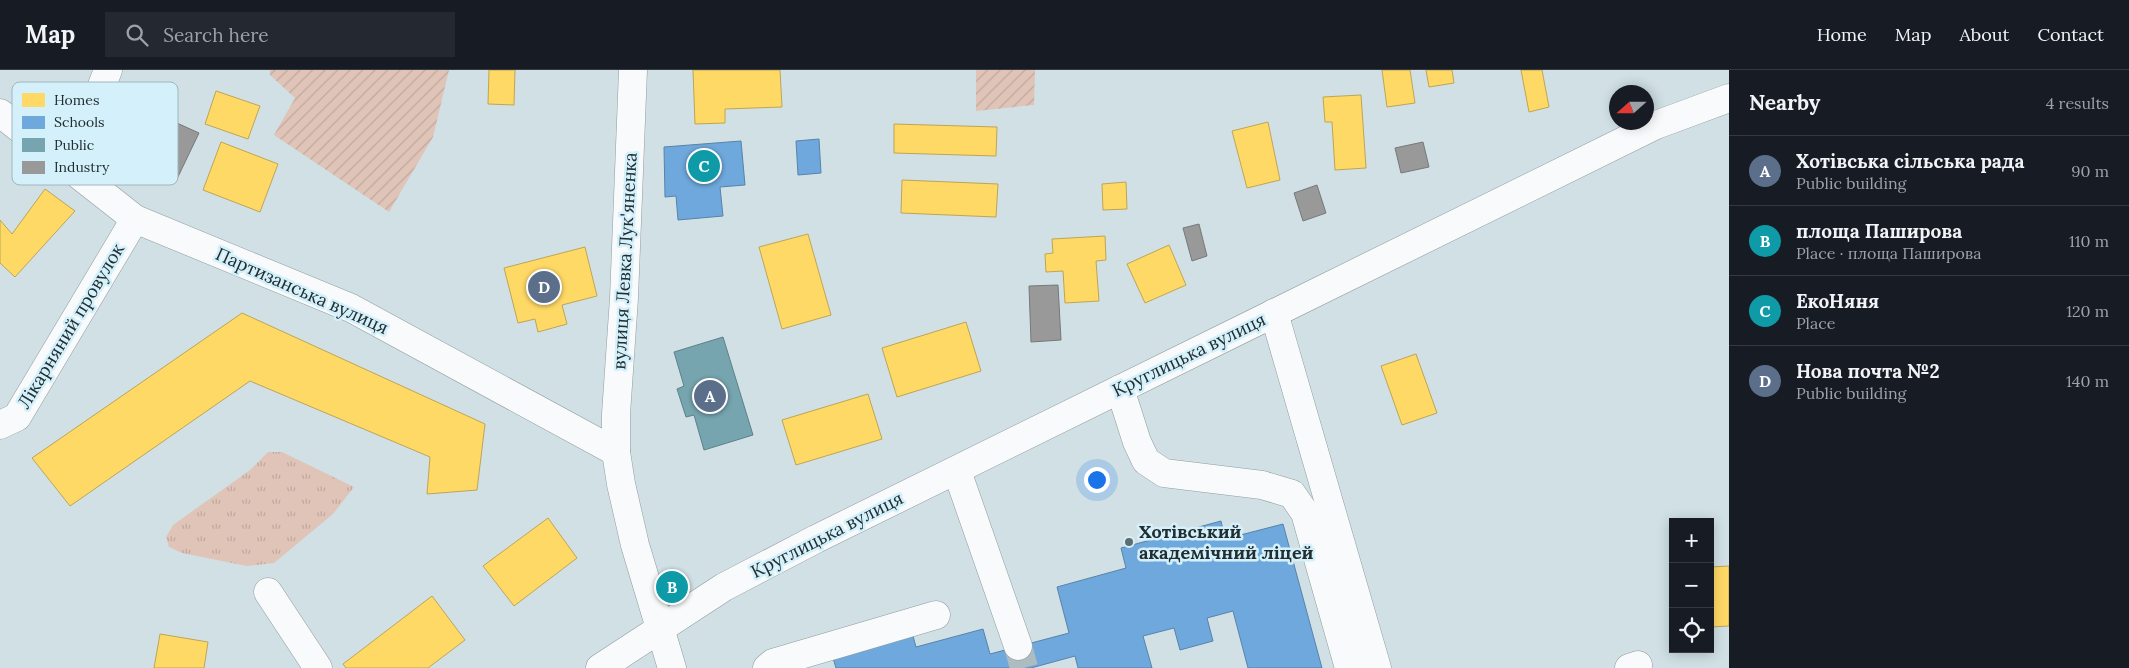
<!DOCTYPE html>
<html lang="en">
<head>
<meta charset="utf-8">
<style>
	:root { --surface:#171b24; --page:#242831; --text:#f1f3f6; --muted:#9ea1a6; --line:#363941; --accent:#2563eb }
	body { margin:0; font-family:Lora,serif; background:var(--page); color:var(--text) }
	.controls { position:absolute; right:15px; bottom:15px; display:grid; overflow:hidden; border-radius:0px; box-shadow:0 2px 12px #0003 }
	.controls button { width:45px; height:45px; display:grid; place-items:center; padding:0; border:0; border-bottom:1px solid var(--line); background:var(--surface); color:var(--text); font:25px sans-serif }
	.compass { position:absolute; left:1609px; top:15px; width:45px; height:45px; border-radius:50%; background:var(--surface); box-shadow:0 2px 12px #0003; rotate:249deg }
	.you { position:absolute; left:1096px; top:409px; width:18px; height:18px; margin:-12px; border:4px solid #fff; border-radius:50%; background:#1a73e8; box-shadow:0 0 0 8px #1a73e833 }
	.badge { display:grid; place-items:center; width:32px; height:32px; border-radius:50%; background:var(--accent); color:#fff; font-size:16px; font-weight:700 }
	.pin { position:absolute; translate:-50% -50%; border:2px solid #fff; box-shadow:0 1px 5px #0006 }
	.list { margin:0; padding:0; list-style:none }
	h2 { display:flex; justify-content:space-between; align-items:center; height:65px; margin:0; padding:0 20px; font-size:21px }
	h2 small { font-size:16px; font-weight:400; color:var(--muted) }
	.list li { display:grid; grid-template-columns:32px 1fr auto; gap:15px; align-items:center; box-sizing:border-box; height:70px; padding:0 20px; border-top:1px solid var(--line) }
	.list b { display:block; font-size:19px; white-space:nowrap }
	.list p { margin:0; font-size:16px; white-space:nowrap; color:var(--muted) }
	.list em { font-size:16px; font-style:normal; color:var(--muted) }
	.icon { flex:none; width:28px; height:28px; fill:none; stroke:currentColor; stroke-width:2; stroke-linecap:round; stroke-linejoin:round }
	.map { position:relative; flex:none; width:1729px; height:598px; overflow:hidden }
	header { display:flex; align-items:center; gap:30px; box-sizing:border-box; height:70px; padding:0 25px; background:var(--surface); border-bottom:1px solid var(--line) }
	header strong { font-size:24px }
	nav { display:flex; gap:28px; margin-inline-start:auto; font-size:18px }
	.search { width:350px; height:45px; background:var(--page); display:flex; align-items:center; gap:12px; box-sizing:border-box; padding:0 18px; border-radius:0px; color:var(--muted); font-size:19px }
	main { display:flex }
	aside { flex:1; background:var(--surface) }
	.map>svg:first-child { display:block }
	.park { fill:url(#park-tufts) }
	.garden { fill:url(#garden-furrows) }
	.homes { fill:#ffd966; stroke:#bda556 }
	.schools { fill:#6fa8dc; stroke:#5883a9 }
	.public { fill:#76a5af; stroke:#5d8189 }
	.industry { fill:#999; stroke:#75797a }
	.lines { fill:none; stroke-linecap:round; stroke-linejoin:round }
	.minor-tunnel { stroke:#adbcc1; stroke-width:28; stroke-dasharray:28 14; stroke-linecap:butt }
	.minor-casing { stroke:#909ca0; stroke-width:29 }
	.minor { stroke:#f8fafb; stroke-width:28 }
	.poi-dot { fill:#5f6c70; stroke:#d4f1fb; stroke-width:2 }
	.labels { text-anchor:middle; stroke-width:5; stroke-linejoin:round; paint-order:stroke }
	.street-label { font-size:18px; fill:#222d31; stroke:#d4f1fb }
	.poi-label { font-size:18px; font-weight:bold; fill:#222d31; stroke:#d4f1fb; text-anchor:start }
	.key { fill:#d4f1fb; stroke:#9fb6be; stroke-width:1 }
	.key-label { font-size:14px; fill:#222d31 }
</style>
</head>
<body>
<header>
<strong>Map</strong>
<div class="search"><svg class="icon" aria-label="search" viewBox="0 0 24 24"><circle cx="10" cy="10" r="6"/><path d="M15 15l6 6"/></svg>Search here</div>
<nav><a>Home</a><a>Map</a><a>About</a><a>Contact</a></nav>
</header>
<main>
<div class="map">
<svg width="1729" height="598" viewBox="0 0 1729 598">
	<defs>
		<pattern id="park-tufts" width="24" height="20" patternUnits="userSpaceOnUse" patternTransform="scale(1.25)"><rect width="24" height="20" fill="#e0c4b8"/><path d="M3 7l-1-3M5 7V3M7 7l1-3M15 17l-1-3M17 17v-4M19 17l1-3" fill="none" stroke="#c0a99f"/></pattern>
		<pattern id="garden-furrows" width="10" height="10" patternUnits="userSpaceOnUse" patternTransform="scale(1.25)"><rect width="10" height="10" fill="#e0c4b8"/><path d="M-1 1l2-2M0 10L10 0M9 11l2-2" fill="none" stroke="#c0a99f"/></pattern>
	</defs>
	<rect width="100%" height="100%" fill="#d0e0e5"/>
	<path class="park" d="M 268,382 L 282,382 L 354,417 L 333,444 L 274,493 L 247,496 L 182,483 L 169,477 L 166,467 L 173,455 L 250,400 Z"/>
	<g class="garden">
		<path d="M 270,0 L 449,0 L 433,67 L 389,142 L 274,65 L 295,28 L 270,5 Z"/>
		<path d="M 976,0 L 1035,0 L 1034,35 L 976,41 Z"/>
	</g>
	<g class="homes">
		<path d="M 489,0 L 515,0 L 514,35 L 488,34 Z"/>
		<path d="M 693,0 L 780,0 L 782,37 L 725,39 L 725,53 L 695,54 Z"/>
		<path d="M 1382,0 L 1410,0 L 1415,33 L 1387,37 Z"/>
		<path d="M 1426,0 L 1452,0 L 1454,13 L 1429,17 Z"/>
		<path d="M 1521,0 L 1542,0 L 1549,37 L 1529,42 Z"/>
		<path d="M 216,21 L 260,36 L 248,69 L 205,54 Z"/>
		<path d="M 1361,25 L 1366,98 L 1335,100 L 1332,52 L 1325,52 L 1323,27 Z"/>
		<path d="M 1268,52 L 1280,110 L 1247,118 L 1232,61 Z"/>
		<path d="M 894,54 L 997,57 L 996,86 L 894,83 Z"/>
		<path d="M 221,72 L 278,94 L 260,142 L 203,120 Z"/>
		<path d="M 902,110 L 998,114 L 996,147 L 901,143 Z"/>
		<path d="M 1126,112 L 1127,139 L 1103,140 L 1102,114 Z"/>
		<path d="M 45,119 L 75,141 L 15,207 L 0,193 L 0,150 L 12,164 Z"/>
		<path d="M 808,164 L 831,245 L 782,259 L 759,177 Z"/>
		<path d="M 1105,166 L 1106,190 L 1096,191 L 1099,231 L 1065,233 L 1063,201 L 1046,202 L 1045,184 L 1053,183 L 1052,169 Z"/>
		<path d="M 1169,175 L 1186,215 L 1145,233 L 1127,194 Z"/>
		<path d="M 585,177 L 597,226 L 562,235 L 567,254 L 538,262 L 535,249 L 518,253 L 504,198 Z"/>
		<path d="M 242,243 L 485,354 L 477,420 L 427,424 L 430,387 L 250,311 L 70,436 L 32,388 Z"/>
		<path d="M 966,252 L 981,301 L 897,327 L 882,278 Z"/>
		<path d="M 1416,284 L 1437,343 L 1402,355 L 1381,296 Z"/>
		<path d="M 868,324 L 882,369 L 796,395 L 782,350 Z"/>
		<path d="M 548,448 L 577,488 L 514,536 L 483,496 Z"/>
		<path d="M 1729,496 L 1729,556 L 1710,557 L 1710,497 Z"/>
		<path d="M 432,526 L 465,570 L 428,598 L 346,598 L 343,594 Z"/>
		<path d="M 160,564 L 208,572 L 204,598 L 154,598 Z"/>
	</g>
	<g class="schools">
		<path d="M 819,69 L 821,103 L 798,105 L 796,71 Z"/>
		<path d="M 741,71 L 745,115 L 720,117 L 723,146 L 678,150 L 676,126 L 665,127 L 664,77 Z"/>
		<path d="M 1221,451 L 1225,469 L 1283,454 L 1322,598 L 1248,598 L 1233,541 L 1207,548 L 1213,571 L 1180,580 L 1174,558 L 1143,566 L 1152,598 L 1078,598 L 1075,586 L 1031,598 L 836,598 L 833,588 L 913,566 L 916,577 L 983,559 L 990,584 L 1069,563 L 1057,517 L 1126,498 L 1121,478 Z"/>
	</g>
	<path class="public" d="M 723,267 L 753,365 L 704,380 L 694,345 L 686,347 L 677,319 L 684,316 L 674,282 Z"/>
	<g class="industry">
		<path d="M 168,49 L 199,63 L 175,113 L 144,99 Z"/>
		<path d="M 1423,72 L 1429,97 L 1401,103 L 1395,78 Z"/>
		<path d="M 1317,115 L 1326,143 L 1303,151 L 1294,123 Z"/>
		<path d="M 1199,154 L 1207,186 L 1192,191 L 1183,158 Z"/>
		<path d="M 1058,215 L 1061,270 L 1031,272 L 1029,216 Z"/>
	</g>
	<g class="lines">
		<path class="minor-tunnel" d="M 1018,576 L 1024,598"/>
		<g class="minor-casing">
			<g id="minor">
				<path d="M 633,0 L 624,228 L 616,344 L 616,382 L 621,414 L 635,475 L 672,598"/>
				<path d="M 0,43 L 135,149 L 351,238 L 616,382"/>
				<path d="M 70,98 L 108,0"/>
				<path d="M 1274,243 L 1377,598"/>
				<path d="M 1120,319 L 1137,372 L 1146,391 L 1164,403 L 1262,415 L 1292,424 L 1305,443 L 1349,598"/>
				<path d="M 0,355 L 17,347 L 135,149"/>
				<path d="M 957,401 L 1018,576"/>
				<path d="M 268,522 L 318,598"/>
				<path d="M 600,598 L 724,517 L 816,469 L 1656,55 L 1729,28"/>
				<path d="M 767,598 L 773,593 L 936,545"/>
				<path d="M 1629,598 L 1638,595"/>
			</g>
		</g>
		<use href="#minor" class="minor"/>
	</g>
	<circle class="poi-dot" cx="1129" cy="472" r="5"/>
	<g class="labels">
		<g class="street-label">
			<text transform="translate(625 191) rotate(-87)" y="6">вулиця Левка Лук'яненка</text>
			<text transform="translate(302 221) rotate(24)" y="6">Партизанська вулиця</text>
			<text transform="translate(71 256) rotate(-59)" y="6">Лікарняний провулок</text>
			<text transform="translate(1189 285) rotate(-26)" y="6">Круглицька вулиця</text>
			<text transform="translate(827 465) rotate(-27)" y="6">Круглицька вулиця</text>
		</g>
		<g class="poi-label">
			<text x="1139" y="468">Хотівський<tspan x="1139" dy="21">академічний ліцей</tspan></text>
		</g>
	</g>
	<rect x="12" y="12" width="166" height="103" rx="8" class="key"/>
	<rect x="22" y="23" width="23" height="14" fill="#ffd966"/>
	<rect x="22" y="46" width="23" height="13" fill="#6fa8dc"/>
	<rect x="22" y="68" width="23" height="14" fill="#76a5af"/>
	<rect x="22" y="91" width="23" height="13" fill="#999"/>
	<g class="key-label">
		<text x="54" y="35">Homes</text>
		<text x="54" y="57">Schools</text>
		<text x="54" y="80">Public</text>
		<text x="54" y="102">Industry</text>
	</g>
</svg>
<div class="controls">
<button>+</button>
<button>−</button>
<button><svg class="icon" aria-label="locate" viewBox="0 0 24 24"><circle cx="12" cy="12" r="6"/><path d="M12 2v4M12 18v4M2 12h4M18 12h4"/></svg></button>
</div>
<svg class="compass" viewBox="-18 -18 36 36"><path d="M0-13l5 13h-10z" fill="#e53935"/><path d="M0 13l5-13h-10z" fill="#9ea1a6"/></svg>
<div class="you"></div>
<div class="pin badge" style="left:710px;top:326px;background:#5c6f8a">A</div>
<div class="pin badge" style="left:672px;top:517px;background:#0f9aa8">B</div>
<div class="pin badge" style="left:704px;top:96px;background:#0f9aa8">C</div>
<div class="pin badge" style="left:544px;top:217px;background:#5c6f8a">D</div>
</div>
<aside>
<h2>Nearby<small>4 results</small></h2>
<ul class="list">
<li><span class="badge" style="background:#5c6f8a">A</span><div><b>Хотівська сільська рада</b><p>Public building</p></div><em>90 m</em></li>
<li><span class="badge" style="background:#0f9aa8">B</span><div><b>площа Паширова</b><p>Place · площа Паширова</p></div><em>110 m</em></li>
<li><span class="badge" style="background:#0f9aa8">C</span><div><b>ЕкоНяня</b><p>Place</p></div><em>120 m</em></li>
<li><span class="badge" style="background:#5c6f8a">D</span><div><b>Нова почта №2</b><p>Public building</p></div><em>140 m</em></li>
</ul>
</aside>
</main>
</body>
</html>
